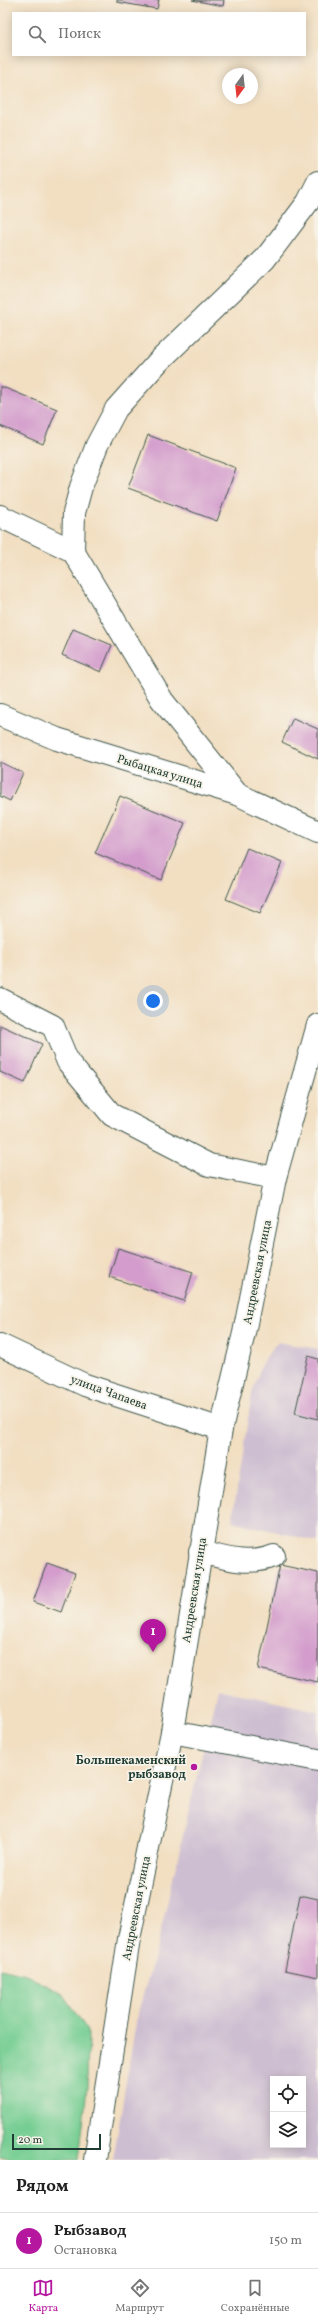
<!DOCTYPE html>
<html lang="ru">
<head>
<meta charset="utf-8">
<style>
	:root { --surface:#fff; --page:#f2f2f2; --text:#222; --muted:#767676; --line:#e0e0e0; --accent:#b5179e }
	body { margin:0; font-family:Vollkorn,serif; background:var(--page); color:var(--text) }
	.controls { position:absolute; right:12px; bottom:12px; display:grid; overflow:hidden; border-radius:0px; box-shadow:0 2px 10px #0003 }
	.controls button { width:36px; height:36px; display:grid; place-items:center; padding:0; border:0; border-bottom:1px solid var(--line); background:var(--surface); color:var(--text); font:20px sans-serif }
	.compass { position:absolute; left:222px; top:68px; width:36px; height:36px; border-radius:50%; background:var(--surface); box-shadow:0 2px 10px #0003; rotate:195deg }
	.scale { position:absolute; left:12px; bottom:10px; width:89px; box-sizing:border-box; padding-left:4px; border:2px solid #1f3d34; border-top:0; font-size:11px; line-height:14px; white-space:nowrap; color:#1f3d34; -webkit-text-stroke:3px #f7f3e8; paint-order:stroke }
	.you { position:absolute; left:153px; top:1001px; width:14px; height:14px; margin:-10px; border:3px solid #fff; border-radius:50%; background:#1a73e8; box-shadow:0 0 0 6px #1a73e833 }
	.badge { display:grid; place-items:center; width:26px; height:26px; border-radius:50%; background:var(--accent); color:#fff; font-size:13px; font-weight:700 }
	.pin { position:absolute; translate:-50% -33px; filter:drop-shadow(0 1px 2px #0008) }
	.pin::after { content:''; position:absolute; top:21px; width:14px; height:12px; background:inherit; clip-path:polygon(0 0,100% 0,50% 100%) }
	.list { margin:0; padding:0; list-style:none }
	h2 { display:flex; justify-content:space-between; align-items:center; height:52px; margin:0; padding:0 16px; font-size:17px }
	h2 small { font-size:13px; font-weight:400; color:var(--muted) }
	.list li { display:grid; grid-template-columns:26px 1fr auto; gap:12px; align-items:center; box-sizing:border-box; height:56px; padding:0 16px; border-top:1px solid var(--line) }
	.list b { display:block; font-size:15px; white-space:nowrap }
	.list p { margin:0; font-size:13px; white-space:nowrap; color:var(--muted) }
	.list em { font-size:13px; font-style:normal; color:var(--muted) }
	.icon { flex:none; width:22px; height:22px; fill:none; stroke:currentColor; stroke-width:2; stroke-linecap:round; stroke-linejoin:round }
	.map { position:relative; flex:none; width:318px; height:2160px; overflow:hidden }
	.search { position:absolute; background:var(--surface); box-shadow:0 2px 10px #0003; left:12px; right:12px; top:12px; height:44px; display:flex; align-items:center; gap:10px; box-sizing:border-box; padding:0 14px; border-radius:0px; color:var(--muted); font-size:15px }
	.sheet { height:108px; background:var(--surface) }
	nav { display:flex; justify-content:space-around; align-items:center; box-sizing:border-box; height:56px; border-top:1px solid var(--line); background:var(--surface); font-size:11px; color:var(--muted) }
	nav a { display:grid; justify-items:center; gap:2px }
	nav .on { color:var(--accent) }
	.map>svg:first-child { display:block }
	.industrial { fill:#cebed1; fill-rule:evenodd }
	.green { fill:#74cd92; stroke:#4a8563 }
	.building { fill:#d39ccc }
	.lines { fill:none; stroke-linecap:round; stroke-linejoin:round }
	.minor-casing { stroke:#3f5549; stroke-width:24 }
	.minor { stroke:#fff; stroke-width:22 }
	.poi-dot { fill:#b5179e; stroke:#f7f3e8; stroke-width:1.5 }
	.labels { text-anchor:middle; stroke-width:3.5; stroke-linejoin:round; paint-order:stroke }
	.street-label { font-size:12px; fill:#1f3d34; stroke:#f7f3e8 }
	.poi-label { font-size:12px; font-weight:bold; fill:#1f3d34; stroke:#f7f3e8; text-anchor:end }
</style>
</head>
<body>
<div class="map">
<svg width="318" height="2160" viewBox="0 0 318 2160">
	<rect width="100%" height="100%" fill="#f7f3e8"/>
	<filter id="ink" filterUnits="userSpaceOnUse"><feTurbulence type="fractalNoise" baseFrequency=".025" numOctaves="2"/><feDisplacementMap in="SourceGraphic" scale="8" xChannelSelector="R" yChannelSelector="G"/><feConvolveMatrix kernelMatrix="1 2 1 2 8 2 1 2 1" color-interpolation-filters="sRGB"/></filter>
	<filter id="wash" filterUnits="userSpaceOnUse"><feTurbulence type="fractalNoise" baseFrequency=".012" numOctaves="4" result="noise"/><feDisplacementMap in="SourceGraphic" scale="16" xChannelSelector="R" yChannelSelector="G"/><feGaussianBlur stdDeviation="0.9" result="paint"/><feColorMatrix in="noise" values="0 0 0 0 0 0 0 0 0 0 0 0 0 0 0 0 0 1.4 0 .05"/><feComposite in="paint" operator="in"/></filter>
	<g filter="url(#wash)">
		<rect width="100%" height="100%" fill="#f2dfc2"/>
		<g class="industrial">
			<path d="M 277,1342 L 318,1349 L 318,1542 L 232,1521 L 252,1393 L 262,1363 Z"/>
			<path d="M 217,1689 L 318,1711 L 318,2160 L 113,2160 L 137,2016 L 158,1943 ZM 273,2079 L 303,2079 L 303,2145 L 273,2145 Z"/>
		</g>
		<path class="green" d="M 0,1968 L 26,1974 L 61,1992 L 88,2031 L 87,2088 L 79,2160 L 13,2160 L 0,2157 Z"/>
		<g id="blocks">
			<g class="building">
				<path d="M 117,0 L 159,0 L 157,9 L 117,2 Z"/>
				<path d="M 192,0 L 224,0 L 223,6 Z"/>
				<path d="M 0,386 L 57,409 L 43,444 L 0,426 Z"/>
				<path d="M 148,435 L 236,468 L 217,521 L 128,488 Z"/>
				<path d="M 73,629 L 112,645 L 101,672 L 62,655 Z"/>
				<path d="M 293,718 L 318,729 L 318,759 L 282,742 Z"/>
				<path d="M 0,762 L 23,773 L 10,801 L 0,796 Z"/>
				<path d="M 120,796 L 185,823 L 161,880 L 95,853 Z"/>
				<path d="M 247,848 L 282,863 L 260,913 L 226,899 Z"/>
				<path d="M 0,1025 L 42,1044 L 25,1083 L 0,1072 Z"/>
				<path d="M 118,1248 L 193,1272 L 184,1301 L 109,1277 Z"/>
				<path d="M 308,1356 L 318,1359 L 318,1419 L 295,1413 Z"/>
				<path d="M 47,1563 L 75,1573 L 61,1612 L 33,1602 Z"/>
				<path d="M 280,1565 L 318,1573 L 318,1682 L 258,1669 Z"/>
				<path d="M 300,1895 L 318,1899 L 318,1977 L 285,1970 Z"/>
			</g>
		</g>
	</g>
	<g filter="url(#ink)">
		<use href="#blocks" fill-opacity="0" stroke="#3f5549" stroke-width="1"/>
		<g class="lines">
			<g class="minor-casing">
				<g id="minor">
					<path d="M 0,516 L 73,551"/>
					<path d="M 0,715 L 57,739 L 237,794 L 318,832"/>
					<path d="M 237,794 L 162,700 L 73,551 L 74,513 L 81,487 L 97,445 L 116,409 L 158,362 L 265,259 L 308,202 L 318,182"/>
					<path d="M 0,999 L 53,1026 L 68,1062 L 112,1115 L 209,1165 L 275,1178"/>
					<path d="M 0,1345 L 85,1385 L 221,1429"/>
					<path d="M 200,1552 C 225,1558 249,1566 274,1556"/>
					<path d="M 172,1732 L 318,1760"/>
					<path d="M 95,2160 L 129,1939 L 172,1732 L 221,1429 L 244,1333 L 275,1178 L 318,1025"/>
				</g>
			</g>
			<use href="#minor" class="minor"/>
		</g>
	</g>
	<circle class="poi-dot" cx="194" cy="1767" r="4"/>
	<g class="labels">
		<g class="street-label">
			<text transform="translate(160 771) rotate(17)" y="4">Рыбацкая улица</text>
			<text transform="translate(257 1272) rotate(-79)" y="4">Андреевская улица</text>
			<text transform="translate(109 1392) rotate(20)" y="4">улица Чапаева</text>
			<text transform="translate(194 1590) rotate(-81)" y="4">Андреевская улица</text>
			<text transform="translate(136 1908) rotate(-79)" y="4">Андреевская улица</text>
		</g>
		<g class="poi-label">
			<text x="186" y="1764">Большекаменский<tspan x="186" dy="14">рыбзавод</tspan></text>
		</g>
	</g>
</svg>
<div class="controls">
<button><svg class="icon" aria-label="locate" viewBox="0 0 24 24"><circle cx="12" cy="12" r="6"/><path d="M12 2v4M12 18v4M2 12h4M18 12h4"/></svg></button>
<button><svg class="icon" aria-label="layers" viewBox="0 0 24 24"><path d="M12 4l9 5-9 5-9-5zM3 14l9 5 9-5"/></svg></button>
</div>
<svg class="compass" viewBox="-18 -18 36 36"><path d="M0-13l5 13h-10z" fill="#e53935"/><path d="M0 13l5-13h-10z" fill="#767676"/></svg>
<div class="scale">20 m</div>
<div class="you"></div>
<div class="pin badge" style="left:153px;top:1652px">1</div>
<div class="search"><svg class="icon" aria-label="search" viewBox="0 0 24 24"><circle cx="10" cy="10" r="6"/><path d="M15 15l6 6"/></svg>Поиск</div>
</div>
<section class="sheet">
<h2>Рядом<small></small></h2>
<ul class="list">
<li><span class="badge">1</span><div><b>Рыбзавод</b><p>Остановка</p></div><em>150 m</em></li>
</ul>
</section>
<nav>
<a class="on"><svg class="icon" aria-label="map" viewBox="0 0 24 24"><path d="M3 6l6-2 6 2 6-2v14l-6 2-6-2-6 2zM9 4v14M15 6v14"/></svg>Карта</a>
<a><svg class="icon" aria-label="directions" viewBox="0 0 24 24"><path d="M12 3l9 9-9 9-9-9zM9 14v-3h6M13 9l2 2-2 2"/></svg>Маршрут</a>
<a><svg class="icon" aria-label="saved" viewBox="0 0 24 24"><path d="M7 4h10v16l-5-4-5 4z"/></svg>Сохранённые</a>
</nav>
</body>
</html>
